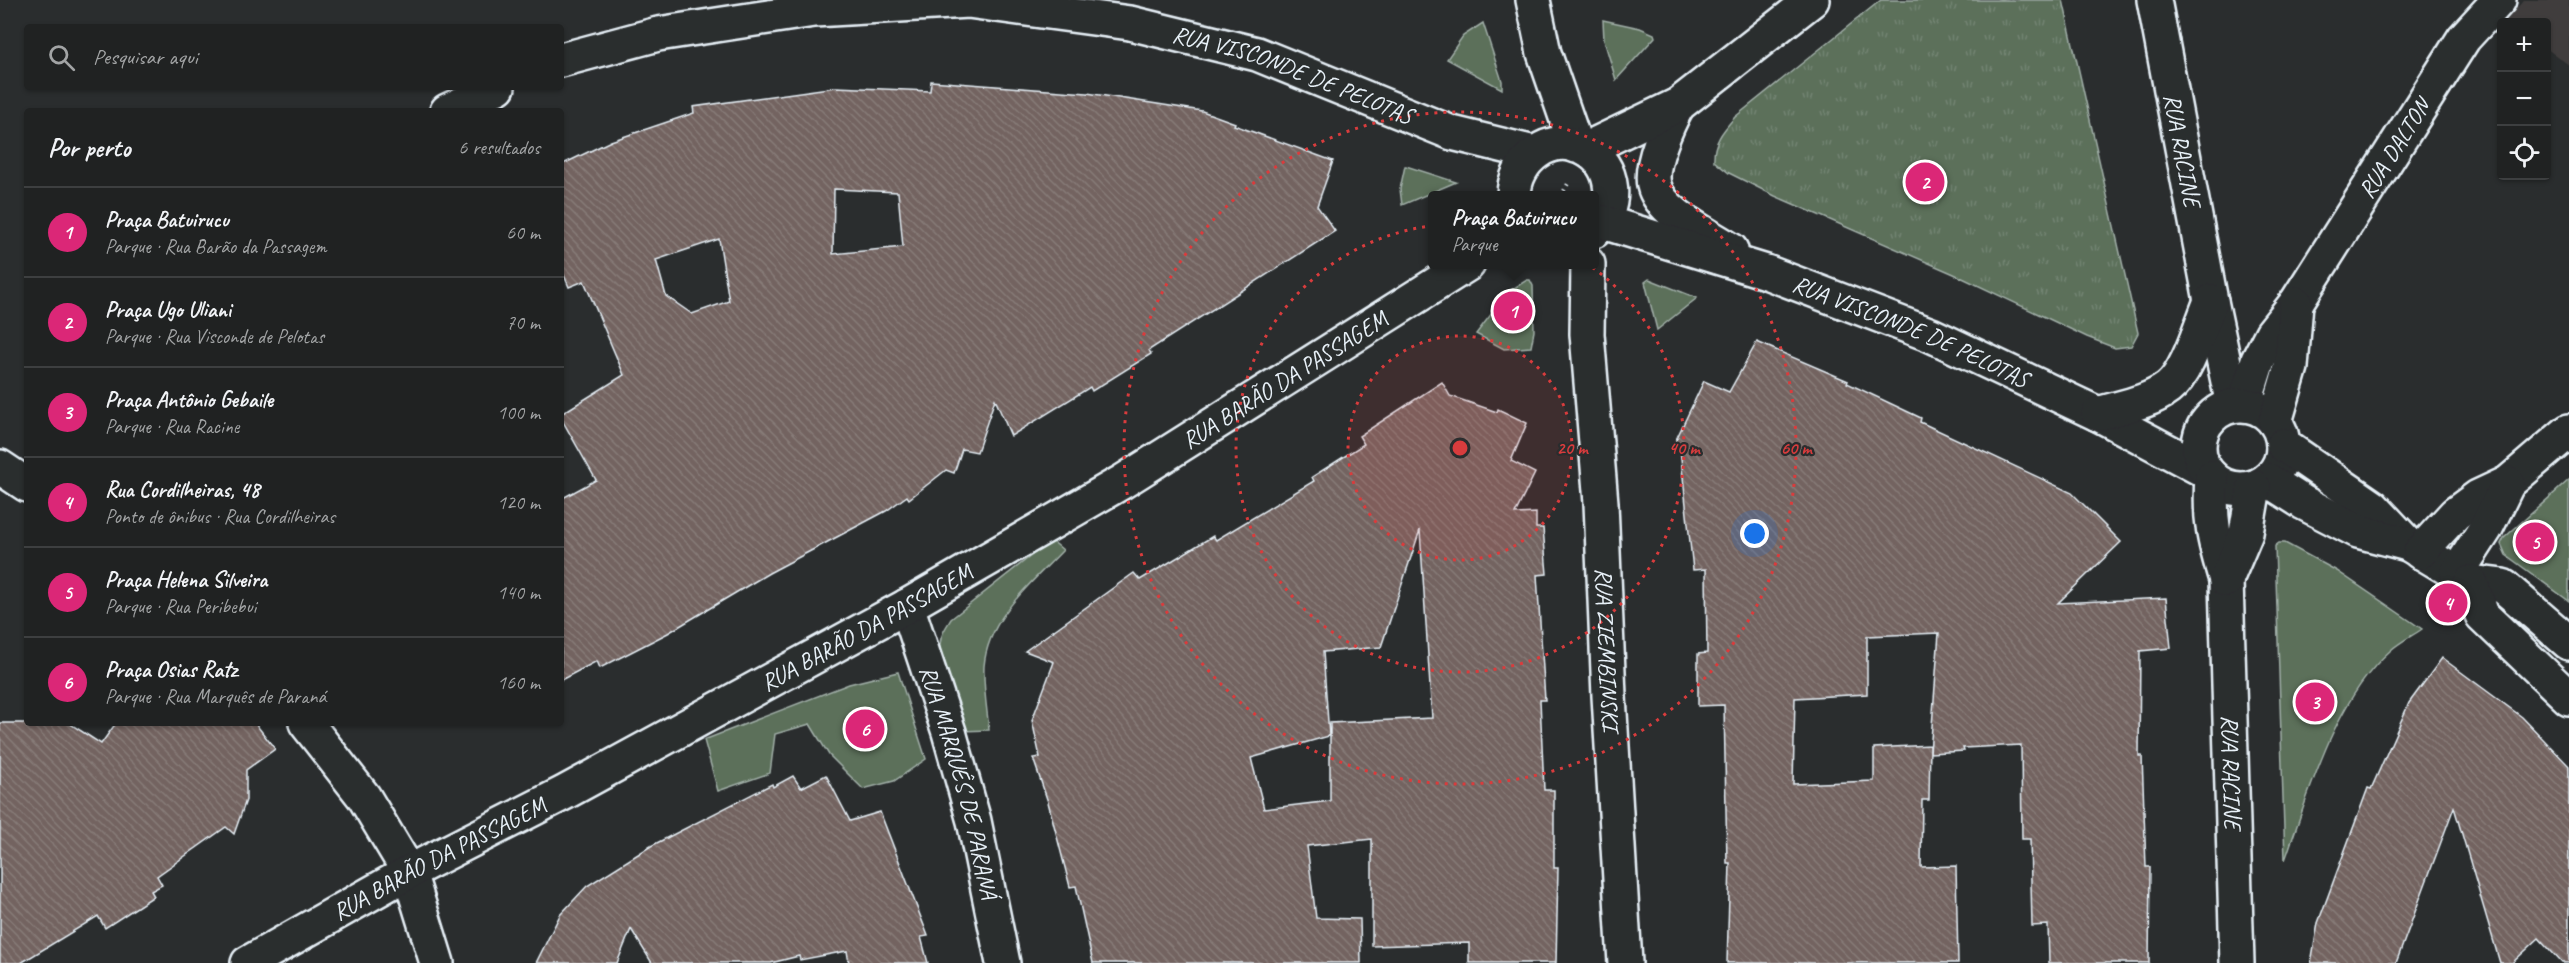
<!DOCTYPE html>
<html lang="pt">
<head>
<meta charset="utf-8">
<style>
	:root { --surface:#202222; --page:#282a2a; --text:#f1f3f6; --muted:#a2a4a5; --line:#3d3f40; --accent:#db2777 }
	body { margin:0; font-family:Caveat,sans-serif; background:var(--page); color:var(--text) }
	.controls { position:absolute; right:18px; top:18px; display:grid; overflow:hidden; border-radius:6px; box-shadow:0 2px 4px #0004 }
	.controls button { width:54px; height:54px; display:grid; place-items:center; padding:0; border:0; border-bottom:2px solid var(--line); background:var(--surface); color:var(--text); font:30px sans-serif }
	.you { position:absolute; left:1755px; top:534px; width:21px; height:21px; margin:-15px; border:4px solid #fff; border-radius:50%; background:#1a73e8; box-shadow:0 0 0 9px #1a73e833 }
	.badge { display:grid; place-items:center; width:39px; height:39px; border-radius:50%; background:var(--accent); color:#fff; font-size:20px; font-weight:700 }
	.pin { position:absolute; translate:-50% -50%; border:3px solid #fff; box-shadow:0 2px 6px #0006 }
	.popup { position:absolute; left:1428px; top:191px; width:171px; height:78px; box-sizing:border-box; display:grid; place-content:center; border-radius:6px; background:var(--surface); filter:drop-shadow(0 2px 4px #0005); font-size:20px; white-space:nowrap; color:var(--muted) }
	.popup b { font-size:22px; color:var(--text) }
	.popup::after { content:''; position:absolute; left:50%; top:100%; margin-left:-12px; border:12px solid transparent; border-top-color:var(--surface) }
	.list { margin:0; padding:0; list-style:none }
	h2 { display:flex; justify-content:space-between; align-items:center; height:78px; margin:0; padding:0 24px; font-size:26px }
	h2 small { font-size:20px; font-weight:400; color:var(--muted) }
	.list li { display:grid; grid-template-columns:39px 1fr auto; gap:18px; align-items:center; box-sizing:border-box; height:90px; padding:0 24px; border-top:2px solid var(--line) }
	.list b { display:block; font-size:22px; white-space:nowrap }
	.list p { margin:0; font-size:20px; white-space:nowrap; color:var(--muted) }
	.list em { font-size:20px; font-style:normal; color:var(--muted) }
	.icon { flex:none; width:33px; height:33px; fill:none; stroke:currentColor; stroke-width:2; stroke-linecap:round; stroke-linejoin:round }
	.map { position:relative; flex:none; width:2569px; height:963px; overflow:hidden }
	.search { position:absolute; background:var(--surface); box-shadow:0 2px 4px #0004; left:24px; top:24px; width:540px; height:66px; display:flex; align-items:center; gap:15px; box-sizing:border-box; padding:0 21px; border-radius:6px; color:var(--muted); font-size:22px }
	.panel { position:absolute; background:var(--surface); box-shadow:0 2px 4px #0004; left:24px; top:108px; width:540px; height:618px; border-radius:6px }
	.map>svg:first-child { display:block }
	.built { fill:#403e3d }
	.grass { fill:url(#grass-tufts); stroke:#a2b0a9; stroke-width:1.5 }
	.park { fill:#5b6f5a; stroke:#a2b0a9; stroke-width:1.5 }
	.building { fill:url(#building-back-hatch); stroke:#e8f1f8; stroke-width:1.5; fill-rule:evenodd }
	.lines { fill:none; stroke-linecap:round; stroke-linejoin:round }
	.street-casing { stroke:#e8f1f8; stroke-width:38 }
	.path { stroke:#e8f1f8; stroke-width:4; stroke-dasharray:1.5 4.5; stroke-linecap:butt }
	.street { stroke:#2a2d2e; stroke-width:33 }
	.ring { fill:none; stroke:#d83c3d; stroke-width:3; stroke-dasharray:3 6 }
	.labels { text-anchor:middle; stroke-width:4.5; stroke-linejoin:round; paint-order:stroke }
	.street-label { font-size:24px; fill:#e8f1f8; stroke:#2a2d2e }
	.centre { fill:#d83c3d; stroke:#2a2d2e; stroke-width:3 }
	.ring-label { font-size:18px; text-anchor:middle; font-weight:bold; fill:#d83c3d; stroke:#2a2d2e; stroke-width:4.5; stroke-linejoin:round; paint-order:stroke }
</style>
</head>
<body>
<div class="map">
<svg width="2569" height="963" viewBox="0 0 2569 963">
	<defs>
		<pattern id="grass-tufts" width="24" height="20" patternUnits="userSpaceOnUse" patternTransform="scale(1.5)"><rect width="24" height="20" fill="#5b6f5a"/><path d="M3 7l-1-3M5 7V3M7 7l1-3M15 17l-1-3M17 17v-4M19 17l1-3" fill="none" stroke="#738472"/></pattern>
		<pattern id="building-back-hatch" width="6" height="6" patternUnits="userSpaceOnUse" patternTransform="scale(1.5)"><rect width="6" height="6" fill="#736461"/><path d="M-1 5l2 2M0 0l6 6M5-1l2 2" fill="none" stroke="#877b78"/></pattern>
	</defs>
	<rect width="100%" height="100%" fill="#2a2d2e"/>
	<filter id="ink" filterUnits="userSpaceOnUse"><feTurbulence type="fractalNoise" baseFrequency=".0167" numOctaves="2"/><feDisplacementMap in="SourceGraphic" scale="12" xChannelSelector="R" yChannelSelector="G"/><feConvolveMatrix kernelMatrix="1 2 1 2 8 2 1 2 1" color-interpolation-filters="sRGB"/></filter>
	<g filter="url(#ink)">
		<path class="built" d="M 2524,0 L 2569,0 L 2569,65 L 2547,49 L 2546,22 L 2510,22 L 2506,20 Z"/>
		<path class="grass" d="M 1881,0 L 2063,0 L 2138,333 L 2131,346 L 2115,348 L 2087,337 L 1954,274 L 1775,196 L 1729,173 L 1714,161 C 1713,142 1723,131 1735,117 Z"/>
		<g class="park">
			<path d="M 1603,20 L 1640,28 L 1654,34 L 1655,37 L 1616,80 L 1604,40 Z"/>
			<path d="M 1483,23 L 1502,81 L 1502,89 L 1447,59 L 1463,36 Z"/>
			<path d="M 1405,166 L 1406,166 L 1456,182 L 1402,205 L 1400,189 Z"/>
			<path d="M 1649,279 L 1697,298 L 1657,330 L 1645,282 Z"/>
			<path d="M 1527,280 L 1530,280 L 1533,286 L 1534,331 L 1531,347 L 1504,349 L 1476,334 L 1509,291 Z"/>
			<path d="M 2569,480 L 2569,601 L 2506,555 L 2501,544 L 2504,538 Z"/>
			<path d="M 1051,540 L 1063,550 C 1032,583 988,617 984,666 C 983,686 987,709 989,730 L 961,731 C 954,707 938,668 940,644 C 941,634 946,627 951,619 Z"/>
			<path d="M 2279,543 L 2285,543 L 2337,571 L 2422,629 C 2412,636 2400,642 2391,650 C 2334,700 2310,791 2285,860 L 2275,546 Z"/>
			<path d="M 898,672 L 926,759 L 894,781 L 863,789 L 829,755 L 810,724 L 775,734 L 770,773 L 718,791 L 704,740 L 849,684 Z"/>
		</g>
		<g class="building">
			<path d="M 931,81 L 1087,93 L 1202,111 L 1235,123 L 1234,125 L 1333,161 L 1317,206 L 1335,231 L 1149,350 L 1151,354 L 1092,391 L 1090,387 L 1011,436 L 995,399 L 977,452 L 962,449 L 954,473 L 946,470 L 909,499 L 907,496 L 886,511 L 769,573 L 668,633 L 600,668 L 597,661 L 561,680 L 561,499 L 596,480 L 561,418 L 561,414 L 624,375 L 584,281 L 569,287 L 561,268 L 561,165 L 611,141 L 694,113 L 693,107 L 836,87 L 930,91 ZM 834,189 L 898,192 L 903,247 L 833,254 ZM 719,239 L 729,301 L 692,314 L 666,296 L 656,260 Z"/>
			<path d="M 1757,342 L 1848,381 L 1847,383 L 1921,418 L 1920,422 L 2072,493 L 2121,542 L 2058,603 L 2166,598 L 2171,648 L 2140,651 L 2139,756 L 2142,756 L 2146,867 L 2150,867 L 2149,963 L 2049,963 L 2048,925 L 2032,926 L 2030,839 L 2022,839 L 2021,745 L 1963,748 L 1964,751 L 1930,753 L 1939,633 L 1867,636 L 1867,694 L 1795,698 L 1793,784 L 1874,781 L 1874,748 L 1930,745 L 1929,800 L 1922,800 L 1921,867 L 1956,866 L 1958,963 L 1727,963 L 1730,863 L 1727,863 L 1724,705 L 1698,706 L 1698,654 L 1707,653 L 1706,569 L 1693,570 L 1680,449 L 1673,446 L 1704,381 L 1729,392 Z"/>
			<path d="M 1442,382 L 1450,396 L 1497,412 L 1498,409 L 1527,423 L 1511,461 L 1535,473 L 1515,514 L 1536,513 L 1536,528 L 1543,528 L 1547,574 L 1537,575 L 1545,700 L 1540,700 L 1544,790 L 1554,790 L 1554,868 L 1558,868 L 1556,963 L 1469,963 L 1469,943 L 1372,946 L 1372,839 L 1307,846 L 1316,918 L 1360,919 L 1361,963 L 1093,963 L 1076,886 L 1070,887 L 1048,802 L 1033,758 L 1040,757 L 1032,720 L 1054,662 L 1025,651 L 1134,573 L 1140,580 L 1213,536 L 1216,540 L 1314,481 L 1312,477 L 1364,444 L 1359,436 ZM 1420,530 L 1432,718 L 1330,723 L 1330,801 L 1264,809 L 1251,758 L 1329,736 L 1323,652 L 1381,647 Z"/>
			<path d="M 2442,658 L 2522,717 L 2569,766 L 2569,963 L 2562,963 L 2539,938 L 2512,963 L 2500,963 L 2454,807 L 2396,963 L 2311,963 L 2318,923 L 2368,788 L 2371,789 L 2409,703 Z"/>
			<path d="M 0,723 L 69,723 L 101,744 L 116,723 L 255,723 L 275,749 L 246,770 L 246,800 L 234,834 L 226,827 L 157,876 L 162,885 L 151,891 L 154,896 L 105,928 L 98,916 L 21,963 L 0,963 Z"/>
			<path d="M 826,775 L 850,821 L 880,812 L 928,936 L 921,937 L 928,963 L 849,963 L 847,951 L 800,960 L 799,956 L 771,963 L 652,963 L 631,929 L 617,963 L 536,963 L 560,915 L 587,886 L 651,846 L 772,784 L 773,787 L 793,776 L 801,788 Z"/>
		</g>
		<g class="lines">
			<g class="street-casing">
				<g id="street">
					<path d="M 1533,0 L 1544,53 L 1576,146"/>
					<path id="s1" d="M 2154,0 L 2211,301 L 2233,405"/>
					<path id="s2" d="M 561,60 L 658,34 L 814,10 L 968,1 L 1130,23 L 1257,54 L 1452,133 L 1534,153"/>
					<path d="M 1678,105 C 1668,123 1649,165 1654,185 C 1660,213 1709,235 1731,250"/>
					<path d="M 447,111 L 498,87"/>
					<path d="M 1586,149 L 1678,105 L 1812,0"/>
					<path d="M 1514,196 C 1514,160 1551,131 1585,149 C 1616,165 1619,208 1594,231"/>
					<path id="s3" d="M 1603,222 L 1766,272 L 1931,335 L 2098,414 L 2207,472"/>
					<path id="s4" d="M 1588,264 L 1587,334 L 1601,503 L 1609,696 L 1625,963"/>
					<path id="s5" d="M 2244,404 L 2258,360 L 2272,333 L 2296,303 L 2464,38 L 2499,0"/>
					<circle cx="2241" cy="447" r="42"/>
					<path d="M 2098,414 C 2121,407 2148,403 2168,388 C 2188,373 2201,324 2211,301"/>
					<path d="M 2275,422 L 2291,367 L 2296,303"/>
					<path d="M 2283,445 L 2373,507 L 2408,544 L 2471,582 L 2503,586 L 2569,643"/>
					<path d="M 0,467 L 27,485"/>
					<path id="s6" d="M 2212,477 C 2209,519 2214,541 2226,580 L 2237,963"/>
					<path d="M 2268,480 L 2304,503 L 2358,531 L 2408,544"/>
					<path d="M 2420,552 L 2455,514 L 2478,497 L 2508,483 L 2569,431"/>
					<path d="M 2457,573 L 2486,528 L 2508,483"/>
					<path d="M 2226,580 L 2246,533 L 2254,487"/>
					<path d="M 2471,582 L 2482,615 L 2569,698"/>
					<path id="s7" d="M 907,606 L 949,732 L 974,821 L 1003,963"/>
					<path d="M 306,723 L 364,797 L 409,872 L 437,963"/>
					<path id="s8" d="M 248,963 L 409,872 L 564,793 L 907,606 L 1122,482 L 1468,264"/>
				</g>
			</g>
			<path class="path" d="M 1561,196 L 1569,182"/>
			<use href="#street" class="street"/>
		</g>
	</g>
	<circle cx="1460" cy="448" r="112" fill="#d83c3d" fill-opacity=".12"/>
	<g class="ring">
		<circle cx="1460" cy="448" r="112"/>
		<circle cx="1460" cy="448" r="224"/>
		<circle cx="1460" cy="448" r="336"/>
	</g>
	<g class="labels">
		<g class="street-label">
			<text dy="8" stroke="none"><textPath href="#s2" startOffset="747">RUA VISCONDE DE PELOTAS</textPath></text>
			<text dy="8" stroke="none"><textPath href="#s5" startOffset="298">RUA DALTON</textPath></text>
			<text dy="8" stroke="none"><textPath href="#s1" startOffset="153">RUA RACINE</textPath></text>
			<text dy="8" stroke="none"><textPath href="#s3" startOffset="327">RUA VISCONDE DE PELOTAS</textPath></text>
			<text dy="8" stroke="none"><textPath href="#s8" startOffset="1190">RUA BARÃO DA PASSAGEM</textPath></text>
			<text dy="8" stroke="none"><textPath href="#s8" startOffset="704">RUA BARÃO DA PASSAGEM</textPath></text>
			<text dy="8" stroke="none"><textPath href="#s4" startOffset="386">RUA ZIEMBINSKI</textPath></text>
			<text dy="8" stroke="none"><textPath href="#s6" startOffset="297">RUA RACINE</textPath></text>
			<text dy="8" stroke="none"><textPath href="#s7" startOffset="184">RUA MARQUÊS DE PARANÁ</textPath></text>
			<text dy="8" stroke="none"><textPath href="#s8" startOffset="218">RUA BARÃO DA PASSAGEM</textPath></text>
		</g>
	</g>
	<circle cx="1460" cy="448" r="9" class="centre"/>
	<g class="ring-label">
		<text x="1572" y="454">20 m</text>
		<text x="1684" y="454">40 m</text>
		<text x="1796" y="454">60 m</text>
	</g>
</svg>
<div class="controls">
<button>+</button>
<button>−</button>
<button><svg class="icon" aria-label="locate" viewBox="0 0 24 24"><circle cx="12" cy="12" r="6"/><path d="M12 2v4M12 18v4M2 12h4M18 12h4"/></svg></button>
</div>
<div class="you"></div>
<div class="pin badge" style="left:1513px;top:311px">1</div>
<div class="popup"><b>Praça Batuirucu</b>Parque</div>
<div class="pin badge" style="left:1925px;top:182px">2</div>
<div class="pin badge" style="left:2315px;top:702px">3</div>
<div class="pin badge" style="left:2448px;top:603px">4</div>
<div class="pin badge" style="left:2535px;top:542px">5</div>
<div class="pin badge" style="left:865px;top:729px">6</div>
<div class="search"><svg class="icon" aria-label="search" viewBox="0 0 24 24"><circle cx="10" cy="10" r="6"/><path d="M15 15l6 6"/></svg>Pesquisar aqui</div>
<section class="panel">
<h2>Por perto<small>6 resultados</small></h2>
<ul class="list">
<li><span class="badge">1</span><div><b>Praça Batuirucu</b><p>Parque · Rua Barão da Passagem</p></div><em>60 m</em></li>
<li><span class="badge">2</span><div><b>Praça Ugo Uliani</b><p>Parque · Rua Visconde de Pelotas</p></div><em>70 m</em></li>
<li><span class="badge">3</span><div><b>Praça Antônio Gebaile</b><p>Parque · Rua Racine</p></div><em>100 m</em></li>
<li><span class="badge">4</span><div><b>Rua Cordilheiras, 48</b><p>Ponto de ônibus · Rua Cordilheiras</p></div><em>120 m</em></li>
<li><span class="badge">5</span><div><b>Praça Helena Silveira</b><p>Parque · Rua Peribebui</p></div><em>140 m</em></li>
<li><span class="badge">6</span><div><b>Praça Osias Ratz</b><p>Parque · Rua Marquês de Paraná</p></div><em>160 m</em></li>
</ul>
</section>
</div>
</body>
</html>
